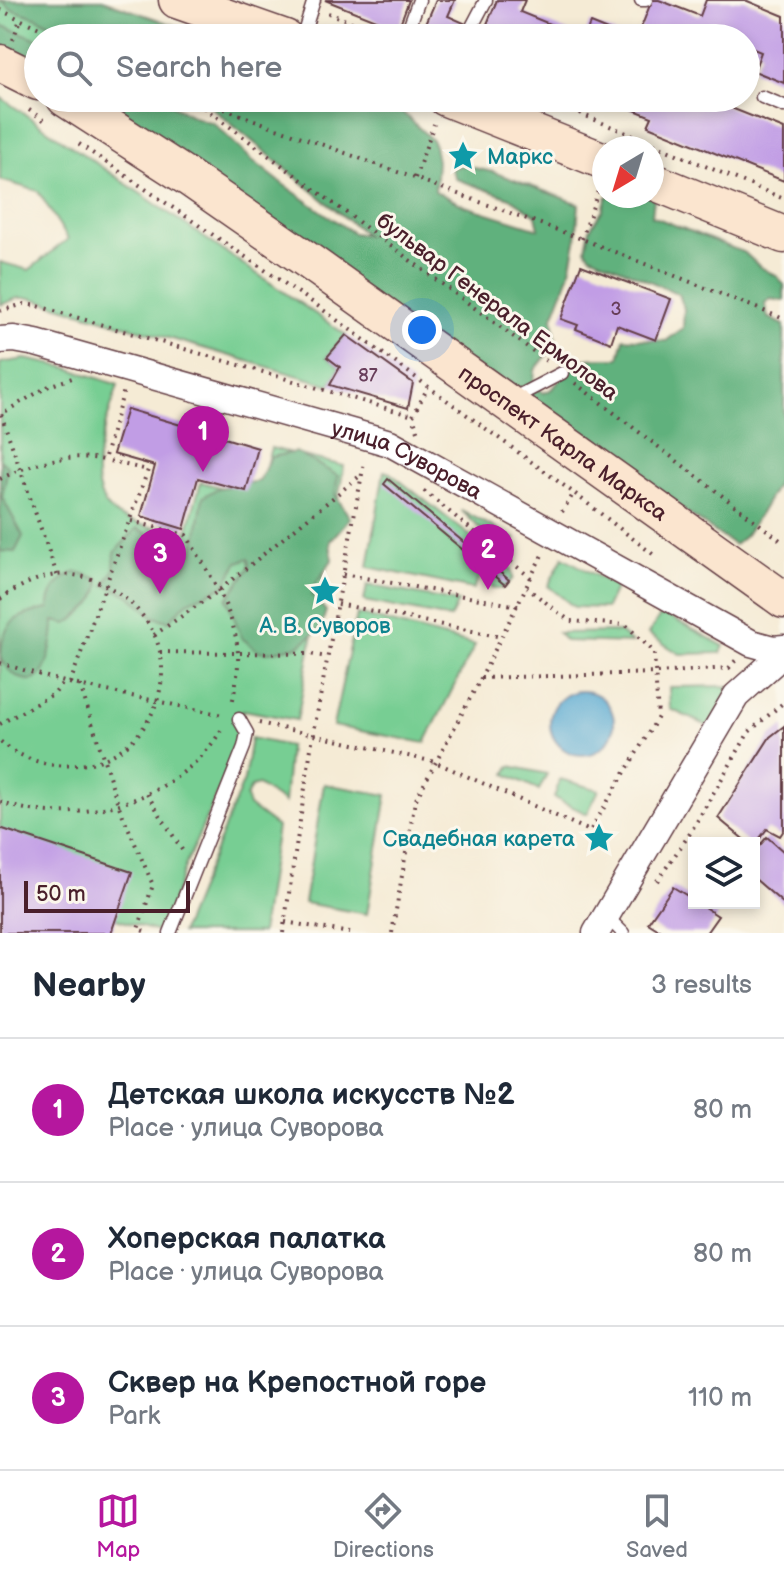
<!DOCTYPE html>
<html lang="en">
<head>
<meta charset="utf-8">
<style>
	:root { --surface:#fff; --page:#f2f2f3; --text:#1f2937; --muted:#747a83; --line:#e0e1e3; --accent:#b5179e }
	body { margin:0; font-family:"Balsamiq Sans",sans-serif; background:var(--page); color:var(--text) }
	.controls { position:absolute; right:24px; bottom:24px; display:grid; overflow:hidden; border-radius:0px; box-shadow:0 4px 12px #0003 }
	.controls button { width:72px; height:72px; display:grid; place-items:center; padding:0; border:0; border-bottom:2px solid var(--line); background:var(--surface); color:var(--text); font:40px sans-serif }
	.compass { position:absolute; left:592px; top:136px; width:72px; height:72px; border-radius:50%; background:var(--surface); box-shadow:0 4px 12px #0003; rotate:218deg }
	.scale { position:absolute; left:24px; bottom:20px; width:166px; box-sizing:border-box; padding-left:8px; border:4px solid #4a1f2b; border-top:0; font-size:22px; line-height:28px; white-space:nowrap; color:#4a1f2b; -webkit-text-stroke:6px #fbf7ec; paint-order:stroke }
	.you { position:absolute; left:422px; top:330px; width:28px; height:28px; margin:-20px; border:6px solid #fff; border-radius:50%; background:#1a73e8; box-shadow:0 0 0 12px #1a73e833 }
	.badge { display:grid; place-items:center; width:52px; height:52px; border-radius:50%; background:var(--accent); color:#fff; font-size:26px; font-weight:700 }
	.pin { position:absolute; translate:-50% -66px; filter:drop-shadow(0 2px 4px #0008) }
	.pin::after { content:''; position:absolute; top:42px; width:28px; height:24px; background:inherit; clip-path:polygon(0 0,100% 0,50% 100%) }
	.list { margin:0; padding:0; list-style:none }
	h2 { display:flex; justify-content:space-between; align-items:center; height:104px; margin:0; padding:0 32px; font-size:34px }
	h2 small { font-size:26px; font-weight:400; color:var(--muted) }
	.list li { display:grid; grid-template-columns:52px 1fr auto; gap:24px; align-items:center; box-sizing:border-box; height:144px; padding:0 32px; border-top:2px solid var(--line) }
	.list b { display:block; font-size:30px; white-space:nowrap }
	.list p { margin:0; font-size:26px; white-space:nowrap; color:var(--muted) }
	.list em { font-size:26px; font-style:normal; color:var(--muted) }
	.icon { flex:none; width:44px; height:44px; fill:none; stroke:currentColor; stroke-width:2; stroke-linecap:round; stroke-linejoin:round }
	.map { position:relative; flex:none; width:784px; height:933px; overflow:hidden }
	.search { position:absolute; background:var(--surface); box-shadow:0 4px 12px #0003; left:24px; right:24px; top:24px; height:88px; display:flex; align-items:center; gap:20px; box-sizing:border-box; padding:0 28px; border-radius:44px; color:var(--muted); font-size:30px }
	.sheet { height:536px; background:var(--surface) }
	nav { display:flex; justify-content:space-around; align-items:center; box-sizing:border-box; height:112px; border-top:2px solid var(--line); background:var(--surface); font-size:22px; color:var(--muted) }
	nav a { display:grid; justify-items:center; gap:4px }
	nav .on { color:var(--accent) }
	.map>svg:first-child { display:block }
	.green { fill:#77ce93; stroke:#60765f; stroke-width:2 }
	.forest { fill:#61b17d; stroke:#566854; stroke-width:2 }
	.water { fill:#55a7d0; stroke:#50637e; stroke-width:2 }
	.building { fill:#c19de5 }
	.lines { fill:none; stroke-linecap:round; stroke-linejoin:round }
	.lane-casing { stroke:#643e44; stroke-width:15 }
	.street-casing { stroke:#643e44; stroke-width:29 }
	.secondary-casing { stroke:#643e44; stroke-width:39 }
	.path { stroke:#643e44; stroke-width:4; stroke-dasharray:2 6; stroke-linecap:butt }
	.lane { stroke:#fff; stroke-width:12 }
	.street { stroke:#fff; stroke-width:26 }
	.secondary { stroke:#fbe5cf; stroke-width:36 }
	.labels { text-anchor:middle; stroke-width:6; stroke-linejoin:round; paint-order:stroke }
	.number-label { font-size:18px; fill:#683e5a }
	.culture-label { font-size:22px; fill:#0d838f; stroke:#fbf7ec; text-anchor:start }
	.street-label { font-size:22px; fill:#4a1f2b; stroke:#fbf7ec }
</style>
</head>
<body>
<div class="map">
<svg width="784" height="933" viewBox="0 0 784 933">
	<rect width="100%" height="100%" fill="#fbf7ec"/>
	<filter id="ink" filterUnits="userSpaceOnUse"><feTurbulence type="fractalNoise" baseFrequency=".0125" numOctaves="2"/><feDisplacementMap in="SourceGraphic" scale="16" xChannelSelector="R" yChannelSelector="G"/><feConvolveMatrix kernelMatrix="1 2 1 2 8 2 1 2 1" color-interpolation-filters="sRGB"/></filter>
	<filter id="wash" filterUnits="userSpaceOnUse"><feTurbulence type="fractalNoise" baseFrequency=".006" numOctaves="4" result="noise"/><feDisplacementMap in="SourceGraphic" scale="32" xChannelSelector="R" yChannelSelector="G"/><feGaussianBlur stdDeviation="1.8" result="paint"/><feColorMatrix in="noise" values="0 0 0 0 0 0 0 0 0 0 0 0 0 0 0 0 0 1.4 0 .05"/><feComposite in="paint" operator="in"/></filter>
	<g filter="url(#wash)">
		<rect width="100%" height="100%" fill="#f5ebd5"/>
		<g class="green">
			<path d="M 0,0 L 102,0 L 210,38 L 38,38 L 38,72 L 0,53 Z"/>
			<path d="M 0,97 L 346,335 L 327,357 L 340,367 L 330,385 L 31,298 L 18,298 L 0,305 L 0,262 L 29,270 L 68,239 L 38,191 L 0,180 Z"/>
			<path d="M 25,359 L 65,367 L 118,385 C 107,424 73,498 125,519 C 144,527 166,530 186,535 L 201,482 L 257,497 L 271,448 L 344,466 L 297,720 L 243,710 L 239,734 L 241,740 L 186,864 L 161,933 L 116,919 L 0,830 L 0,363 Z"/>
			<path d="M 384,471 L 390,473 L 511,568 L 513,578 C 506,587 503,591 491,587 L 489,580 L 481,575 L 473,589 L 368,567 Z"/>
			<path d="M 461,510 L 515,539 L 504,552 Z"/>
			<path d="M 563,557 L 616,587 L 606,608 L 574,607 L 548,586 Z"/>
			<path d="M 367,585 L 458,602 L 450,618 L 364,601 Z"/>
			<path d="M 662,613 L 724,646 L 721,653 L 680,654 L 648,634 Z"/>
			<path d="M 357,614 L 475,645 L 425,743 L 333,726 Z"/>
			<path d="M 620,632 L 632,643 L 565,641 L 558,633 Z"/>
			<path d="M 732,686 L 710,727 L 670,709 L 669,687 Z"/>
			<path d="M 251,738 L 289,746 L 284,803 L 258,785 L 251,787 L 246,797 L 249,806 L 277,827 L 261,933 L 181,933 L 244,780 Z"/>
			<path d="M 510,766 L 547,774 L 539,790 L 506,774 Z"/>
			<path d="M 560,779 L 599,790 L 587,814 L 554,798 Z"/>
			<path d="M 324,784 L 387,795 L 367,914 L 304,903 Z"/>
		</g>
		<g class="forest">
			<path d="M 1,0 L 102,0 L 210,38 L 76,38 L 38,18 L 11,9 Z"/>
			<path d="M 0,25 L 38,39 L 38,72 L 0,53 Z"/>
			<path d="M 83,98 L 159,98 L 194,117 L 213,123 L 252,160 L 284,185 L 353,233 L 366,235 L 200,98 L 375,98 L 395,105 L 433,141 L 437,161 L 435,191 L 465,206 L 539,229 L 536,215 L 510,198 L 456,179 L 451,169 L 461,165 L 493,172 L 579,204 L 576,241 L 569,275 L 553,317 L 556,344 L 535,370 L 534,381 L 543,393 C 557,390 560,376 570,367 C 582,356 604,358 619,358 L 624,338 L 666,341 L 683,328 L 684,309 L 679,294 L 590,255 L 586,249 L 590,229 L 603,209 L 607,196 L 651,196 L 654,199 L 652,216 L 745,253 L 759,266 L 778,277 L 784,285 L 784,301 L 771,299 L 765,303 L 768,317 L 784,325 L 784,464 L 776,486 L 759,515 L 745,536 L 734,545 Z"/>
			<path d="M 296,452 L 338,476 L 335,494 L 350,518 L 330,541 L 332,560 L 313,588 L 312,595 L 326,611 L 320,629 L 299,646 L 269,652 L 258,651 L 242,638 L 227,599 L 250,567 L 249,558 L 238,562 L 224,586 L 187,602 L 169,621 L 154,617 L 129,595 L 105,585 L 114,570 L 115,552 L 137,528 L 150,535 L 161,558 L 186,564 L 195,546 L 203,497 L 218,488 L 259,481 L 271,457 Z"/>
			<path d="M 0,460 L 8,467 L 2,497 L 23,536 L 15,552 L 0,551 Z"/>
			<path d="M 78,572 L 99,579 C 103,599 82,614 67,624 L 54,621 C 54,635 50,659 43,672 C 31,691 9,673 1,660 C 0,622 17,614 49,609 C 47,594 62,574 78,572 Z"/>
		</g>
		<circle class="water" cx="582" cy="723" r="32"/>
		<g id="blocks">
			<g class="building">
				<path d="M 325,0 L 409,0 L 398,29 Z"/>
				<path d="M 436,0 L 455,0 L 448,16 L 464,23 L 458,38 L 427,38 L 421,35 Z"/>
				<path d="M 497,0 L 525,0 L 520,12 L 584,38 L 487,38 L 490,31 L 485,29 Z"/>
				<path d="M 652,0 L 659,0 L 700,16 L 706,0 L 745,0 L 784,16 L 784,83 L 754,71 L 761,52 L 746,46 L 746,38 L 637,38 Z"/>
				<path d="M 590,23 L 627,38 L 584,38 Z"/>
				<path d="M 583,98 L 611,98 L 607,108 Z"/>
				<path d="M 613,98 L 706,98 L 784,129 L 784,181 L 648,126 L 652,117 L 612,101 Z"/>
				<path d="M 581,265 L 671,299 L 656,340 L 617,325 L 611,343 L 576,329 L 578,325 L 561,319 Z"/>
				<path d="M 346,335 L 413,383 L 408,408 L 330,385 L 340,367 L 327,357 Z"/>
				<path d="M 127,409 L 258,448 L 246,491 L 198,478 L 184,529 L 141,516 L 155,466 L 113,454 Z"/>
				<path d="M 388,479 L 509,580 L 505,585 L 384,484 Z"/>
				<path d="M 784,726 L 784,830 L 780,836 L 767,829 L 756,843 L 748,843 L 718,818 L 770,737 Z"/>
				<path d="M 0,828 L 132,872 L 111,933 L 0,933 Z"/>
				<path d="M 767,837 L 784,852 L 784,904 L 754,878 L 754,852 Z"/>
				<path d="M 673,887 L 694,900 L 694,903 L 698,903 L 718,916 L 706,933 L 664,933 L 648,923 Z"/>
			</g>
		</g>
	</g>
	<g filter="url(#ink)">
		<use href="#blocks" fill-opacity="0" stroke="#643e44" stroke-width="2"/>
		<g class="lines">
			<g class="lane-casing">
				<g id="lane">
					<path d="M 641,0 L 646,0"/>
					<path d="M 302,38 L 314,0"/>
					<path d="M 405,38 L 419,0"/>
					<path d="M 466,38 L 486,0"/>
					<path d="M 762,97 L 784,106"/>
					<path d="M 512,399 L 562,373"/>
					<path d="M 606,916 L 623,933"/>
					<path d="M 170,933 L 244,747 L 247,733 L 239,719"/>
				</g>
			</g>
			<g class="street-casing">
				<g id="street">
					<path id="s1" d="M 0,340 L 14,339 L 36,343 L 390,443 L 751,643 L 773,649 L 784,648"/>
					<path d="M 596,933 L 736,696 L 784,653"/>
				</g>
			</g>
			<g class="secondary-casing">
				<g id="secondary">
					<path d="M 177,0 L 285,38"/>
					<path d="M 0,63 L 38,82"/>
					<path id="s2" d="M 65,98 L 189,178 L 310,262 L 784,600"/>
					<path d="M 446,98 L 604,161"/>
					<path d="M 652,181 L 784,235"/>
				</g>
			</g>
			<g class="path">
				<path d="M 0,10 L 61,38"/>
				<path d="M 328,13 L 390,37"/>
				<path d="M 13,40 L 20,19"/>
				<path d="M 191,98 L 549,363"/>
				<path d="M 194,98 L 582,239 L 784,319"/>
				<path d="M 543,98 L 784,199"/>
				<path d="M 29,110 L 48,123"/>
				<path d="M 79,144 L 315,304 L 574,493"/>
				<path d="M 415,178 L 434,124"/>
				<path d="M 582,239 L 599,188"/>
				<path d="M 0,311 L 24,304 L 38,306 L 413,416"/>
				<path d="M 575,383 L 784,543"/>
				<path d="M 418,431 L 413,416 L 428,387"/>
				<path d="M 0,479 C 32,463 68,452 104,460 L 124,390"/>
				<path d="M 424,491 L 531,578"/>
				<path d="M 562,512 L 574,493 L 654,555"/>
				<path d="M 131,521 L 186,535 C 207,569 236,613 238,654 C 239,670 235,689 232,704"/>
				<path d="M 343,574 L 518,606"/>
				<path d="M 57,575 L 1,414 L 49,386 L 72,378"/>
				<path d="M 0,599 C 18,587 35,578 56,575 C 96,570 139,601 155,636 C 178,690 142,755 86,764 C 54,769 25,762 0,741"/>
				<path d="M 338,604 L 502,637"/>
				<path d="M 154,635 L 217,592 L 361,475"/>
				<path d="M 160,652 L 309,654 L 327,657"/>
				<path d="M 0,663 L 64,682 L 223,715"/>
				<path d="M 481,678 L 656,673 L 729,668 L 736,660"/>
				<path d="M 70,683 L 148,470 L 104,460"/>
				<path d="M 80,685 L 118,804 L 153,885 L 138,929 L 149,933"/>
				<path d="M 259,723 L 435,762 L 590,831 L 658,717 L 654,652 L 626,625 L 570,621 L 527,588"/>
				<path d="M 0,724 L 55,693 L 64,682"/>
				<path d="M 147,794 L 184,853"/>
				<path d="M 0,802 C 77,830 182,800 223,727"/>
				<path d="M 657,881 L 689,835 L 749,732 L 784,702"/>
				<path d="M 285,922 L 350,933"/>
				<path d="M 283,933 L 313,735 L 362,474 L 364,462 L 362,462"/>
				<path d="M 392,933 L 415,801 L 481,678 L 543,553"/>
			</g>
			<use href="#lane" class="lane"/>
			<use href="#street" class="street"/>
			<use href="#secondary" class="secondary"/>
		</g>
	</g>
	<defs>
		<g id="sight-bare" transform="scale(2.4)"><path d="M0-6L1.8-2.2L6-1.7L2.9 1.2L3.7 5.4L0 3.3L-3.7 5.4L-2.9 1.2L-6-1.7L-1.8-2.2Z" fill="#0f9aa8" stroke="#fbf7ec" stroke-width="2.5" paint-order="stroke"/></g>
	</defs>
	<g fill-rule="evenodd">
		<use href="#sight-bare" x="463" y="156"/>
		<use href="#sight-bare" x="325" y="591"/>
		<use href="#sight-bare" x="599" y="838"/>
	</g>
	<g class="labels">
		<g class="number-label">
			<text x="616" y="315">3</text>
			<text x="368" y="381">87</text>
		</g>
		<g class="culture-label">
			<text x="487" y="164">Маркс</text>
			<text x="325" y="633" text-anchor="middle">А. В. Суворов</text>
			<text x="575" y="846" text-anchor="end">Свадебная карета</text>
		</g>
		<g class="street-label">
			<text transform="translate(498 306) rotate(37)" y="8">бульвар Генерала Ермолова</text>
			<text dy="8" stroke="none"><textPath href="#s2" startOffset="606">проспект Карла Маркса</textPath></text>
			<text dy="8" stroke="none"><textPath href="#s1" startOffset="426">улица Суворова</textPath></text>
		</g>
	</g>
</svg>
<div class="controls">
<button><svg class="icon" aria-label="layers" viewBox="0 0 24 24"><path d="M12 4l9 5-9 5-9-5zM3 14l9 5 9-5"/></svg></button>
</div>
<svg class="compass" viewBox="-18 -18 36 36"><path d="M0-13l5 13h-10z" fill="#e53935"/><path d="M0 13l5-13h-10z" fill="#747a83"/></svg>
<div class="scale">50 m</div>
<div class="you"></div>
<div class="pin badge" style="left:203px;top:472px">1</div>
<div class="pin badge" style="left:488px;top:590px">2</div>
<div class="pin badge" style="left:160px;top:594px">3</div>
<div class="search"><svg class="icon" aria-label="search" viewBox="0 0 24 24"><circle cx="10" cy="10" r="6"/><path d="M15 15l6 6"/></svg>Search here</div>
</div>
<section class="sheet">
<h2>Nearby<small>3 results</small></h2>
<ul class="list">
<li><span class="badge">1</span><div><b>Детская школа искусств №2</b><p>Place · улица Суворова</p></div><em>80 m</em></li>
<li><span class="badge">2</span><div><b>Хоперская палатка</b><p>Place · улица Суворова</p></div><em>80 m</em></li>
<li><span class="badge">3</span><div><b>Сквер на Крепостной горе</b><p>Park</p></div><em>110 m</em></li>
</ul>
</section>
<nav>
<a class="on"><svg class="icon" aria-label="map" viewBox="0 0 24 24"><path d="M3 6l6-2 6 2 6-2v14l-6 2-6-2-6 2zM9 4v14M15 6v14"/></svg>Map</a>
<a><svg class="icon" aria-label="directions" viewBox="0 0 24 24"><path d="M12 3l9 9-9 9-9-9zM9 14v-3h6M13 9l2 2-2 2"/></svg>Directions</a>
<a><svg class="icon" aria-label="saved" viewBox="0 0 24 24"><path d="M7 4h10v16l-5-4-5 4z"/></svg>Saved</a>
</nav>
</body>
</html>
